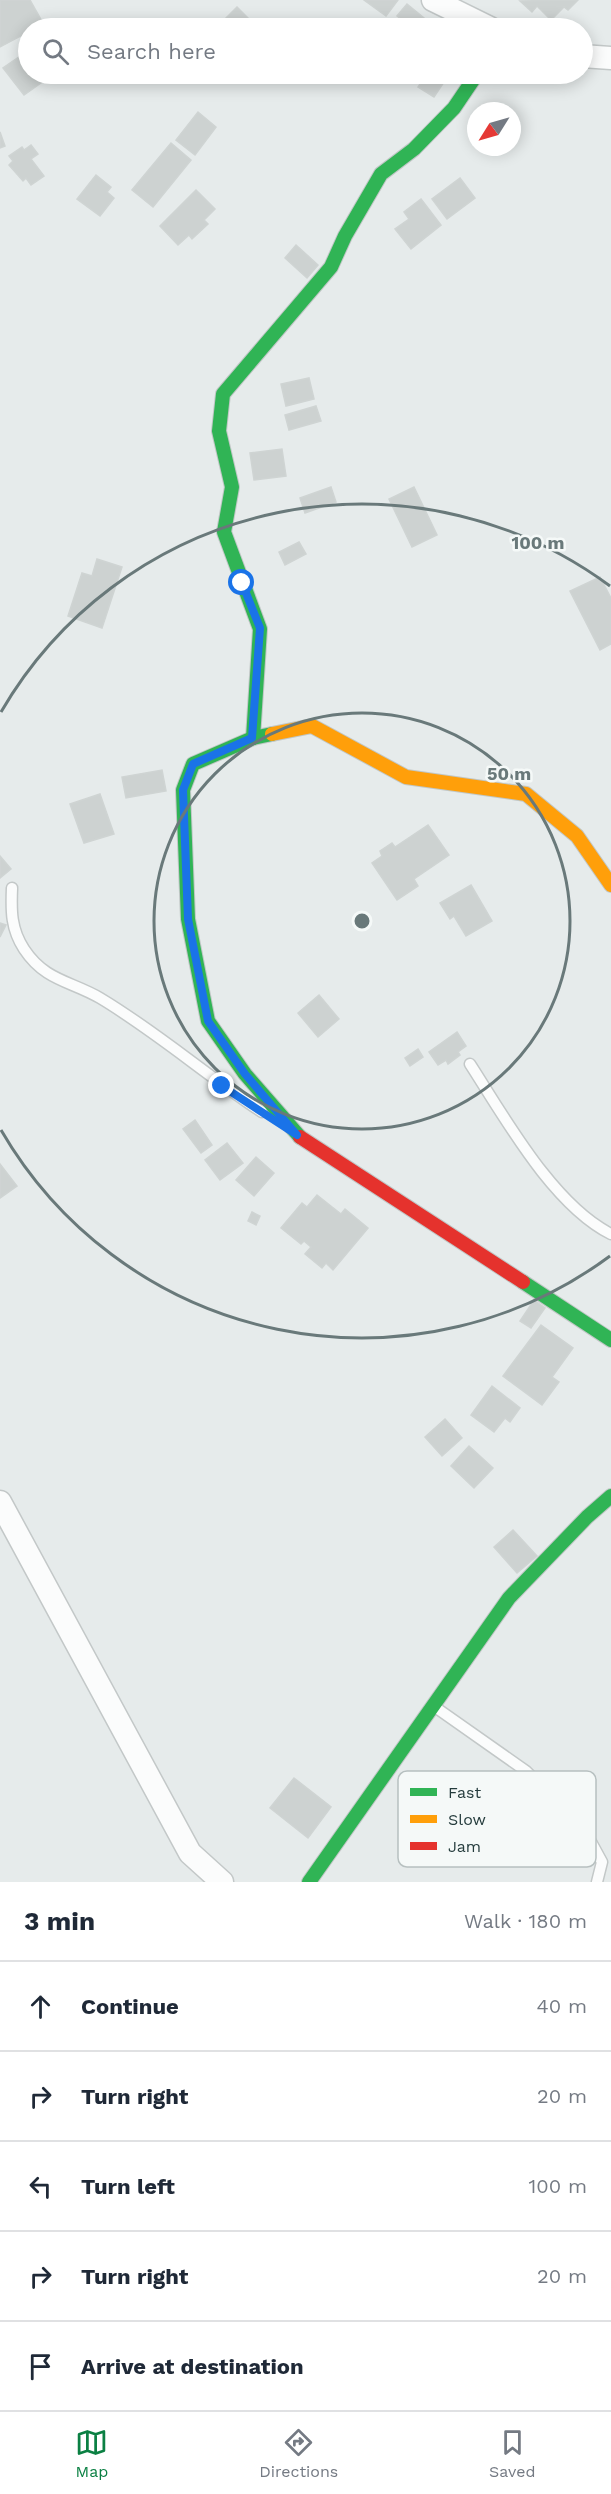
<!DOCTYPE html>
<html lang="en">
<head>
<meta charset="utf-8">
<style>
	:root { --surface:#fff; --page:#f2f2f3; --text:#1f2937; --muted:#747a83; --line:#e0e1e3; --accent:#0b8043 }
	body { margin:0; font-family:"Work Sans",sans-serif; background:var(--page); color:var(--text) }
	.compass { position:absolute; left:467px; top:102px; width:54px; height:54px; border-radius:50%; background:var(--surface); box-shadow:0 3px 15px #0003; rotate:233deg }
	.stop { position:absolute; width:18px; height:18px; margin:-14px; border:4px solid #1a73e8; border-radius:50%; background:#fff }
	.stop.end { background:#1a73e8; border-color:#fff; box-shadow:0 2px 6px #0008 }
	.list { margin:0; padding:0; list-style:none }
	h2 { display:flex; justify-content:space-between; align-items:center; height:78px; margin:0; padding:0 24px; font-size:26px }
	h2 small { font-size:20px; font-weight:400; color:var(--muted) }
	.list li { display:grid; grid-template-columns:39px 1fr auto; gap:18px; align-items:center; box-sizing:border-box; height:90px; padding:0 24px; border-top:2px solid var(--line) }
	.list b { display:block; font-size:22px; white-space:nowrap }
	.list em { font-size:20px; font-style:normal; color:var(--muted) }
	.icon { flex:none; width:33px; height:33px; fill:none; stroke:currentColor; stroke-width:2; stroke-linecap:round; stroke-linejoin:round }
	.map { position:relative; flex:none; width:611px; height:1882px; overflow:hidden }
	.search { position:absolute; background:var(--surface); box-shadow:0 3px 15px #0003; left:18px; right:18px; top:18px; height:66px; display:flex; align-items:center; gap:15px; box-sizing:border-box; padding:0 21px; border-radius:33px; color:var(--muted); font-size:22px }
	.sheet { height:528px; background:var(--surface) }
	nav { display:flex; justify-content:space-around; align-items:center; box-sizing:border-box; height:84px; border-top:2px solid var(--line); background:var(--surface); font-size:16px; color:var(--muted) }
	nav a { display:grid; justify-items:center; gap:3px }
	nav .on { color:var(--accent) }
	.map>svg:first-child { display:block }
	.building { fill:#cdd2d1; stroke:#cfd4d3; stroke-width:1.5 }
	.lines { fill:none; stroke-linecap:round; stroke-linejoin:round }
	.lane-casing { stroke:#c3c8c8; stroke-width:13 }
	.street-casing { stroke:#c3c8c8; stroke-width:25 }
	.fast-casing { stroke:#c1c7c6; stroke-width:16 }
	.slow-casing { stroke:#c1c7c6; stroke-width:16 }
	.jam-casing { stroke:#c1c7c6; stroke-width:16 }
	.lane { stroke:#fbfcfc; stroke-width:10 }
	.street { stroke:#fbfcfc; stroke-width:22 }
	.fast { stroke:#30b455; stroke-width:14 }
	.slow { stroke:#ff9f0a; stroke-width:14 }
	.jam { stroke:#e5322d; stroke-width:14 }
	.route { stroke:#1a73e8; stroke-width:8 }
	.ring { fill:none; stroke:#69797a; stroke-width:3 }
	.key { fill:#f5f9f8; stroke:#b7c0c0; stroke-width:1.5 }
	.key-label { font-size:16px; fill:#253c3d }
	.centre { fill:#69797a; stroke:#f5f9f8; stroke-width:3 }
	.ring-label { font-size:18px; text-anchor:middle; font-weight:bold; fill:#69797a; stroke:#f5f9f8; stroke-width:5; stroke-linejoin:round; paint-order:stroke }
</style>
</head>
<body>
<div class="map">
<svg width="611" height="1882" viewBox="0 0 611 1882">
	<rect width="100%" height="100%" fill="#e6ebeb"/>
	<g class="building">
		<path d="M 0,0 L 30,0 L 43,23 L 28,28 L 28,32 L 0,47 Z"/>
		<path d="M 364,0 L 398,0 L 386,16 Z"/>
		<path d="M 578,0 L 568,10 L 564,7 L 551,20 L 537,6 L 532,12 L 520,1 Z"/>
		<path d="M 407,4 L 429,22 L 423,28 L 412,28 L 397,16 Z"/>
		<path d="M 237,7 L 258,28 L 224,28 L 220,24 Z"/>
		<path d="M 445,16 L 473,28 L 437,28 Z"/>
		<path d="M 26,52 L 28,56 L 28,74 L 41,74 L 45,80 L 24,95 L 3,68 Z"/>
		<path d="M 427,74 L 437,74 L 446,79 L 434,97 L 418,87 Z"/>
		<path d="M 198,112 L 216,127 L 195,155 L 176,140 Z"/>
		<path d="M 0,132 L 5,146 L 0,148 Z"/>
		<path d="M 171,143 L 191,160 L 153,207 L 132,190 Z"/>
		<path d="M 31,145 L 38,154 L 31,159 L 44,176 L 31,185 L 26,178 L 23,181 L 9,165 L 13,161 L 9,156 L 22,147 L 24,150 Z"/>
		<path d="M 96,175 L 111,187 L 107,192 L 114,198 L 100,216 L 77,199 Z"/>
		<path d="M 460,178 L 475,198 L 447,219 L 432,199 Z"/>
		<path d="M 196,190 L 215,209 L 204,220 L 208,224 L 192,239 L 189,235 L 178,245 L 160,226 Z"/>
		<path d="M 421,199 L 441,225 L 411,249 L 395,229 L 409,219 L 404,212 Z"/>
		<path d="M 296,245 L 318,265 L 307,278 L 285,258 Z"/>
		<path d="M 309,378 L 314,399 L 286,406 L 281,384 Z"/>
		<path d="M 316,406 L 321,421 L 289,430 L 285,415 Z"/>
		<path d="M 282,449 L 286,476 L 254,480 L 250,453 Z"/>
		<path d="M 331,487 L 336,502 L 305,513 L 300,498 Z"/>
		<path d="M 414,487 L 437,535 L 412,547 L 389,499 Z"/>
		<path d="M 299,542 L 306,554 L 285,565 L 279,552 Z"/>
		<path d="M 97,559 L 122,567 L 102,628 L 68,616 L 82,573 L 92,576 Z"/>
		<path d="M 600,577 L 611,598 L 611,644 L 600,650 L 570,591 Z"/>
		<path d="M 162,770 L 166,791 L 126,798 L 122,777 Z"/>
		<path d="M 100,794 L 114,834 L 84,843 L 70,804 Z"/>
		<path d="M 428,825 L 449,855 L 414,879 L 418,886 L 397,900 L 372,863 L 382,856 L 380,851 L 392,843 L 395,847 Z"/>
		<path d="M 0,856 L 11,869 L 0,878 Z"/>
		<path d="M 471,885 L 492,921 L 466,936 L 454,916 L 450,919 L 440,903 Z"/>
		<path d="M 0,923 L 6,925 L 0,937 Z"/>
		<path d="M 319,995 L 339,1019 L 318,1037 L 298,1013 Z"/>
		<path d="M 457,1032 L 466,1046 L 458,1052 L 460,1055 L 448,1064 L 446,1060 L 438,1065 L 429,1052 Z"/>
		<path d="M 418,1049 L 423,1057 L 410,1066 L 405,1058 Z"/>
		<path d="M 195,1120 L 212,1145 L 201,1153 L 183,1129 Z"/>
		<path d="M 227,1143 L 243,1163 L 220,1180 L 205,1160 Z"/>
		<path d="M 256,1157 L 274,1173 L 254,1196 L 236,1180 Z"/>
		<path d="M 0,1164 L 17,1186 L 0,1198 Z"/>
		<path d="M 317,1195 L 341,1214 L 345,1209 L 368,1228 L 333,1270 L 326,1263 L 322,1268 L 305,1254 L 311,1247 L 304,1241 L 301,1244 L 281,1228 L 302,1203 L 307,1207 Z"/>
		<path d="M 252,1212 L 260,1216 L 256,1225 L 248,1221 Z"/>
		<path d="M 534,1300 L 545,1308 L 531,1328 L 520,1321 Z"/>
		<path d="M 541,1325 L 573,1348 L 552,1377 L 559,1382 L 542,1405 L 503,1376 Z"/>
		<path d="M 492,1386 L 520,1408 L 510,1422 L 505,1418 L 494,1432 L 471,1415 Z"/>
		<path d="M 445,1419 L 462,1438 L 442,1456 L 425,1437 Z"/>
		<path d="M 469,1446 L 493,1468 L 474,1488 L 451,1466 Z"/>
		<path d="M 513,1530 L 537,1556 L 517,1573 L 494,1547 Z"/>
		<path d="M 294,1778 L 331,1807 L 308,1838 L 270,1808 Z"/>
	</g>
	<g class="lines">
		<g class="lane-casing">
			<g id="lane">
				<path d="M 12,888 C 11,911 11,929 24,949 C 45,981 71,981 100,998 C 157,1032 207,1076 262,1112"/>
				<path d="M 470,1064 C 505,1118 553,1205 611,1234"/>
				<path d="M 435,1707 L 526,1771 L 584,1829 L 602,1862 L 597,1882"/>
			</g>
		</g>
		<g class="street-casing">
			<g id="street">
				<path d="M 433,0 L 490,28"/>
				<path d="M 582,56 L 611,58"/>
				<path d="M 0,1502 L 190,1853 L 222,1882"/>
			</g>
		</g>
		<g class="fast-casing">
			<g id="fast">
				<path d="M 272,734 L 253,738 L 193,764 L 183,790 L 188,919 L 208,1021 L 245,1074 L 300,1137"/>
				<path d="M 253,738 L 260,629 L 224,532 L 232,487 L 219,431 L 223,394 L 331,267 L 345,236 L 381,174 L 414,149 L 454,108 L 477,74"/>
				<path d="M 523,1282 L 611,1340"/>
				<path d="M 309,1882 L 509,1598 L 587,1517 L 611,1496"/>
			</g>
		</g>
		<g class="slow-casing">
			<path id="slow" d="M 272,734 L 312,726 L 406,777 L 526,794 L 577,836 L 611,885"/>
		</g>
		<g class="jam-casing">
			<path id="jam" d="M 300,1137 L 523,1282"/>
		</g>
		<use href="#lane" class="lane"/>
		<use href="#street" class="street"/>
		<use href="#fast" class="fast"/>
		<use href="#slow" class="slow"/>
		<use href="#jam" class="jam"/>
	</g>
	<g class="lines">
		<path class="route" d="M 222,1086 L 297,1135 L 245,1074 L 208,1021 L 188,919 L 183,790 L 193,764 L 252,738 L 260,628 L 242,583"/>
	</g>
	<g class="ring">
		<circle cx="362" cy="921" r="208"/>
		<path d="M610 1256A417 417 0 0 1 1 1130M1 712A417 417 0 0 1 610 586"/>
	</g>
	<rect x="398" y="1771" width="198" height="96" rx="9" class="key"/>
	<rect x="410" y="1788" width="27" height="8" fill="#30b455"/>
	<rect x="410" y="1815" width="27" height="8" fill="#ff9f0a"/>
	<rect x="410" y="1842" width="27" height="8" fill="#e5322d"/>
	<g class="key-label">
		<text x="448" y="1798">Fast</text>
		<text x="448" y="1825">Slow</text>
		<text x="448" y="1852">Jam</text>
	</g>
	<circle cx="362" cy="921" r="9" class="centre"/>
	<g class="ring-label">
		<text x="538" y="549">100 m</text>
		<text x="509" y="780">50 m</text>
	</g>
</svg>
<svg class="compass" viewBox="-18 -18 36 36"><path d="M0-13l5 13h-10z" fill="#e53935"/><path d="M0 13l5-13h-10z" fill="#747a83"/></svg>
<div class="stop" style="left:242px;top:583px"></div>
<div class="stop end" style="left:222px;top:1086px"></div>
<div class="search"><svg class="icon" aria-label="search" viewBox="0 0 24 24"><circle cx="10" cy="10" r="6"/><path d="M15 15l6 6"/></svg>Search here</div>
</div>
<section class="sheet">
<h2>3 min<small>Walk · 180 m</small></h2>
<ul class="list">
<li><svg class="icon" aria-label="ahead" viewBox="0 0 24 24"><path d="M12 20V5M6 11l6-6 6 6"/></svg><div><b>Continue</b></div><em>40 m</em></li>
<li><svg class="icon" aria-label="right" viewBox="0 0 24 24"><path d="M7 20v-9h11M14 6l5 5-5 5"/></svg><div><b>Turn right</b></div><em>20 m</em></li>
<li><svg class="icon" aria-label="left" viewBox="0 0 24 24"><path d="M17 20v-9H6M10 6l-5 5 5 5"/></svg><div><b>Turn left</b></div><em>100 m</em></li>
<li><svg class="icon" aria-label="right" viewBox="0 0 24 24"><path d="M7 20v-9h11M14 6l5 5-5 5"/></svg><div><b>Turn right</b></div><em>20 m</em></li>
<li><svg class="icon" aria-label="arrive" viewBox="0 0 24 24"><path d="M6 21V4h12l-3 4 3 4H6"/></svg><div><b>Arrive at destination</b></div></li>
</ul>
</section>
<nav>
<a class="on"><svg class="icon" aria-label="map" viewBox="0 0 24 24"><path d="M3 6l6-2 6 2 6-2v14l-6 2-6-2-6 2zM9 4v14M15 6v14"/></svg>Map</a>
<a><svg class="icon" aria-label="directions" viewBox="0 0 24 24"><path d="M12 3l9 9-9 9-9-9zM9 14v-3h6M13 9l2 2-2 2"/></svg>Directions</a>
<a><svg class="icon" aria-label="saved" viewBox="0 0 24 24"><path d="M7 4h10v16l-5-4-5 4z"/></svg>Saved</a>
</nav>
</body>
</html>
